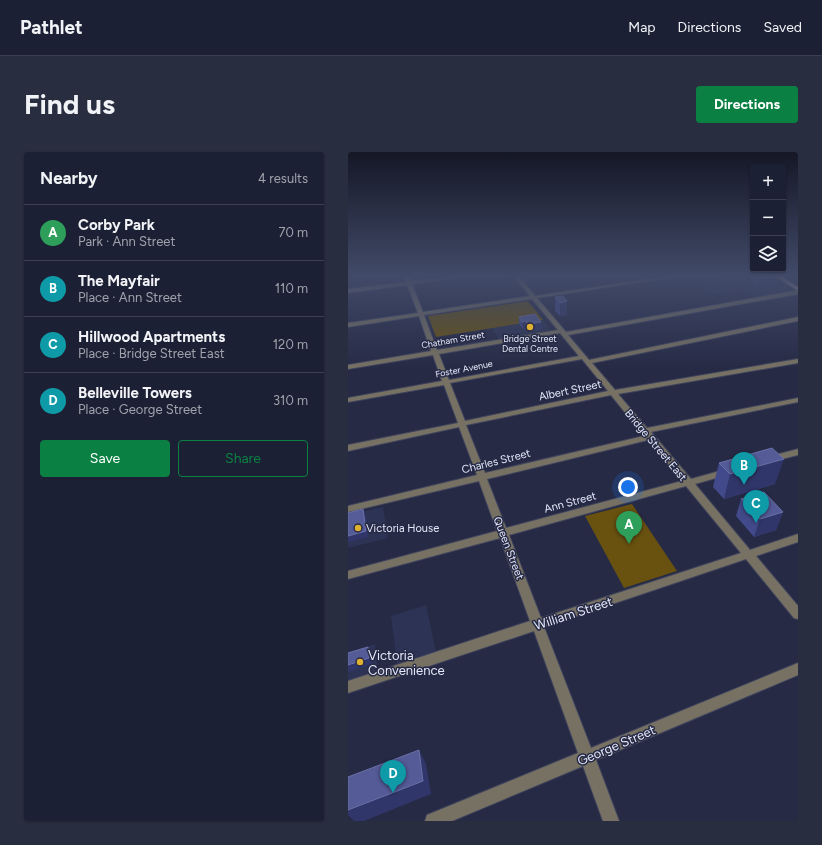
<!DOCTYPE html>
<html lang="en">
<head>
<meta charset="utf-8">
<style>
	:root { --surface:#1c2034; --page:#292d40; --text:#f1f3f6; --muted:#a0a3ac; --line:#3a3e4f; --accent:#0b8043 }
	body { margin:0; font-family:Figtree,sans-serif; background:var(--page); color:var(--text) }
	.controls { position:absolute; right:12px; top:12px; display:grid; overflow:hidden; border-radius:4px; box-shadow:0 1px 3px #0004 }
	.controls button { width:36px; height:36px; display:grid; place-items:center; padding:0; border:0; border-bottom:1px solid var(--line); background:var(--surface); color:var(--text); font:20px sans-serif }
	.you { position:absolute; left:280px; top:335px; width:14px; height:14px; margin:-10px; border:3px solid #fff; border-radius:50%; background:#1a73e8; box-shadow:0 0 0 6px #1a73e833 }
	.badge { display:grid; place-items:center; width:26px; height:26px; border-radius:50%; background:var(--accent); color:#fff; font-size:13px; font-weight:700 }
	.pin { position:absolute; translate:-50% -33px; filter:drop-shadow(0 1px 2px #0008) }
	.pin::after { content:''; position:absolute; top:21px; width:14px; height:12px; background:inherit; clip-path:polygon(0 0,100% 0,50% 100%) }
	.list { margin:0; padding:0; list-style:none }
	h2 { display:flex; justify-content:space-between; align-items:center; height:52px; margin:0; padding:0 16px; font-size:17px }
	h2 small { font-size:13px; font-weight:400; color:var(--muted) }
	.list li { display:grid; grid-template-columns:26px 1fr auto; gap:12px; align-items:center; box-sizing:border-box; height:56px; padding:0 16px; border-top:1px solid var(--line) }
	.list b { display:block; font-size:15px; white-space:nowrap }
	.list p { margin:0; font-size:13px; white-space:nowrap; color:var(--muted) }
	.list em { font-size:13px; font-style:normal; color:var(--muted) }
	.actions { display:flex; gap:8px; padding:12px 16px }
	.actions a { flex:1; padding:9px 0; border:1px solid var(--accent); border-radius:4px; text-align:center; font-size:14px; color:var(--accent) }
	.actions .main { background:var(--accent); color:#fff }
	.icon { flex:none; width:22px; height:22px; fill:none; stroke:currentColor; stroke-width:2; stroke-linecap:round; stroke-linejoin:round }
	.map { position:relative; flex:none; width:450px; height:669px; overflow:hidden; border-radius:4px }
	header { display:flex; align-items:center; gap:24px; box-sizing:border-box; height:56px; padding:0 20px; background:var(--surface); border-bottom:1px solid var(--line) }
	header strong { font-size:19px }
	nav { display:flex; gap:22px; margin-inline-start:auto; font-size:14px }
	.intro { display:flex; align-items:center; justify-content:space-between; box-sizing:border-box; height:96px; padding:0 24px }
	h1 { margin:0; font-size:28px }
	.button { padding:10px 18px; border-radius:4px; background:var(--accent); color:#fff; font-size:14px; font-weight:700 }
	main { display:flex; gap:24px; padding:0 24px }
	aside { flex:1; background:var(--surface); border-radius:4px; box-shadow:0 1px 3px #0004 }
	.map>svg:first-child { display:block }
	.built { fill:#2d3354 }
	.green { fill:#695210 }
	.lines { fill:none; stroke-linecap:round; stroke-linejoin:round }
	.minor-casing { stroke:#41455e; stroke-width:2 }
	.major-casing { stroke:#41455e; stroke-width:2 }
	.minor { fill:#777163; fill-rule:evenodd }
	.major { fill:#c1b498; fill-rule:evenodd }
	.wall { fill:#424a8b }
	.shaded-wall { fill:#30366a }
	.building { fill:#545b97; stroke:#6a71a7 }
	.poi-dot { fill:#deb133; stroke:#262a45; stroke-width:1.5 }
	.labels { text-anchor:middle; stroke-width:3; stroke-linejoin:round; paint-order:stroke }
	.far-poi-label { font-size:9px; fill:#e4e8fa; stroke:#262a45 }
	.far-street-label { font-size:9px; fill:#e4e8fa; stroke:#262a45 }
	.street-label { font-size:11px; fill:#e4e8fa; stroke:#262a45 }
	.poi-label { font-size:11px; fill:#e4e8fa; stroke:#262a45; text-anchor:start }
	.near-street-label { font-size:13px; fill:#e4e8fa; stroke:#262a45 }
	.near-poi-label { font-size:13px; fill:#e4e8fa; stroke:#262a45; text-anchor:start }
</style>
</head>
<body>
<header>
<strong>Pathlet</strong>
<nav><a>Map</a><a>Directions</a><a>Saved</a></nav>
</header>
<div class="intro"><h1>Find us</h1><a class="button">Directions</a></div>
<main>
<aside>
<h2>Nearby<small>4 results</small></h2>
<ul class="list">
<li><span class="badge" style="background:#2e9e5b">A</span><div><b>Corby Park</b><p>Park · Ann Street</p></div><em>70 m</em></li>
<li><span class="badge" style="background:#0f9aa8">B</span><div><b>The Mayfair</b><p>Place · Ann Street</p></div><em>110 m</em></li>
<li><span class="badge" style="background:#0f9aa8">C</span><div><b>Hillwood Apartments</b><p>Place · Bridge Street East</p></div><em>120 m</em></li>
<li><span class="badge" style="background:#0f9aa8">D</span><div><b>Belleville Towers</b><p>Place · George Street</p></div><em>310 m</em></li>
</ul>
<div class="actions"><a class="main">Save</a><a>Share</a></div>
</aside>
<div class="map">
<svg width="450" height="669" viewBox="0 0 450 669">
	<rect width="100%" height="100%" fill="#262a45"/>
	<g class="built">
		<path d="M 402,123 L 421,123 L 447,139 L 408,146 L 394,137 L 362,143 L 352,137 L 360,135 L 354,131 Z"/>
		<path d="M 195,168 L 204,179 L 151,188 L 144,176 Z"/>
		<path d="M 35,355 L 40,386 L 0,396 L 0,363 Z"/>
		<path d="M 78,453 L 88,500 L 49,512 L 43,464 Z"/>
		<path d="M 27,492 L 30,519 L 0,529 L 0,500 Z"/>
	</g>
	<g class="green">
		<path d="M 180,149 L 195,168 L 88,185 L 80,164 Z"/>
		<path d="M 284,352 L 329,419 L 276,436 L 237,364 Z"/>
	</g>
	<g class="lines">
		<g class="minor-casing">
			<g id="minor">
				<path d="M 56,123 L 60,123 L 63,129 L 112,123 L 126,123 L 64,132 L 75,160 L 182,144 L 165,123 L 170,123 L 187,144 L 327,123 L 339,123 L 189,146 L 218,180 L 450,138 L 450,142 L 220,183 L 241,208 L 450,165 L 450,169 L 244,211 L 267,238 L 450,207 L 450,211 L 270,242 L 299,276 L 450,246 L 450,250 L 303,280 L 343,327 L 379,317 L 382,318 L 383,320 L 382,322 L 347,332 L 402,398 L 450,382 L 450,390 L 408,404 L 450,454 L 450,467 L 446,466 L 398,407 L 196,475 L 243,596 L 450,511 L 450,523 L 248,608 L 271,669 L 255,669 L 235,614 L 104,669 L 77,669 L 79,663 L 230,601 L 186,479 L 0,541 L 0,529 L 182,469 L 152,386 L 0,427 L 0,419 L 149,379 L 131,329 L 0,360 L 0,354 L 129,323 L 111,275 L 0,299 L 0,293 L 110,271 L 96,233 L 0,250 L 0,246 L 94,229 L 85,203 L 0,217 L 0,213 L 83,199 L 71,164 L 0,175 L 0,171 L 70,161 L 59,133 L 0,141 L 0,137 L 58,130 ZM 184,147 L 210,178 L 89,198 L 76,163 ZM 212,181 L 231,204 L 101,228 L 91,202 ZM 234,207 L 260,239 L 117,269 L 102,231 ZM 263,243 L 296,284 L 137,321 L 118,273 ZM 300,288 L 334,329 L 158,376 L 139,327 ZM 338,334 L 393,401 L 193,466 L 161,383 Z"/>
				<path d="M 450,297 L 450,303 L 422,310 L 418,307 L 419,305 Z"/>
			</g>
		</g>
		<g class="major-casing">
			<path id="major" d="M 425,123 L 432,123 L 450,135 L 450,139 Z"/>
		</g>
		<use href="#minor" class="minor"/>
		<use href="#major" class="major"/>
	</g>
	<g class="wall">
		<path d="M 403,123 L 427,123 L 428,124 L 426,131 L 409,133 L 401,129 Z"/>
		<path d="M 207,145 L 219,149 L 219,163 L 212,164 L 207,159 Z"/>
		<path d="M 171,165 L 193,170 L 194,177 L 181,179 L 179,177 L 175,177 L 171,172 Z"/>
		<path d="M 371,311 L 427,332 L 376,347 L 365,335 Z"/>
		<path d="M 393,347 L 435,360 L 428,378 L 406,385 L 388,364 Z"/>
	</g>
	<g class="shaded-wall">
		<path d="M 428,124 L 426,131 L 409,133 L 411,127 Z"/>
		<path d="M 219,149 L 219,163 L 212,164 L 212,151 Z"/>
		<path d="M 178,169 L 179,177 L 175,177 L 174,170 Z"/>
		<path d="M 193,170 L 194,177 L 181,179 L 180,172 Z"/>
		<path d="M 436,307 L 427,332 L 376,347 L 382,322 Z"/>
		<path d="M 15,357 L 18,363 L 20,385 L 0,390 L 0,384 Z"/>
		<path d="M 435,360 L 428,378 L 406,385 L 412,367 Z"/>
		<path d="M 20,495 L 23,501 L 24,512 L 0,520 L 0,513 Z"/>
		<path d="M 71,598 L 78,612 L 83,642 L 16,669 L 6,669 L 0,663 L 0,658 Z"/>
	</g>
	<g class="building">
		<path d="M 404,123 L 427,123 L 428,124 L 411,127 Z"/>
		<path d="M 215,144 L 219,149 L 212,151 L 207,145 Z"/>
		<path d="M 187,162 L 193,170 L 180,172 L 178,169 L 174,170 L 171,165 Z"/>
		<path d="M 424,296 L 436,307 L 382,322 L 371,311 Z"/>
		<path d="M 416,340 L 435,360 L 412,367 L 393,347 Z"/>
		<path d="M 15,357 L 18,379 L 0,384 L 0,361 Z"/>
		<path d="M 20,495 L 21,506 L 0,513 L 0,501 Z"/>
		<path d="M 71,598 L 75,629 L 0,658 L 0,625 Z"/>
	</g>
	<linearGradient id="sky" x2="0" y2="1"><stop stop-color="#151726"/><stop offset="0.57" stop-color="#414a68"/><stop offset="1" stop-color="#414a68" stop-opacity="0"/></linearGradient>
	<rect width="450" height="217" fill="url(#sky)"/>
	<g class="poi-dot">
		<circle cx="182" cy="175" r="4"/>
		<circle cx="10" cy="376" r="4"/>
		<circle cx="12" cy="510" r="4"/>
	</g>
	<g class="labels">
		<g class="far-poi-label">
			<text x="182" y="190">Bridge Street<tspan x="182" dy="10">Dental Centre</tspan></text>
		</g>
		<g class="far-street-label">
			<text transform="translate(105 188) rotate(-10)" y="3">Chatham Street</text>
			<text transform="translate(116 217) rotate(-11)" y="3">Foster Avenue</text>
		</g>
		<g class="street-label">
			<text transform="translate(222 238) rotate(-12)" y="4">Albert Street</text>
			<text transform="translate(308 293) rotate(50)" y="4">Bridge Street East</text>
			<text transform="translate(148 309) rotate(-14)" y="4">Charles Street</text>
			<text transform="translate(222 350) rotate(-15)" y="4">Ann Street</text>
			<text transform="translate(161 396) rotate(69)" y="4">Queen Street</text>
		</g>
		<g class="poi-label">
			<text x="18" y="380">Victoria House</text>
		</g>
		<g class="near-street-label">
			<text transform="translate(225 461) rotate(-18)" y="5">William Street</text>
			<text transform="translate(268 593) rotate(-23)" y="5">George Street</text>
		</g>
		<g class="near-poi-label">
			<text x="20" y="508">Victoria<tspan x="20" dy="15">Convenience</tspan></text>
		</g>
	</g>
</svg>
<div class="controls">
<button>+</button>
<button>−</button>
<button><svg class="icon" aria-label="layers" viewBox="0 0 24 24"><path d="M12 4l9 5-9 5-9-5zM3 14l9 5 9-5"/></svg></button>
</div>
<div class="you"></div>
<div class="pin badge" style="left:281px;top:392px;background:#2e9e5b">A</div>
<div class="pin badge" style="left:396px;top:333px;background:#0f9aa8">B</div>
<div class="pin badge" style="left:408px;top:371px;background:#0f9aa8">C</div>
<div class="pin badge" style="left:45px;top:641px;background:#0f9aa8">D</div>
</div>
</main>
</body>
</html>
